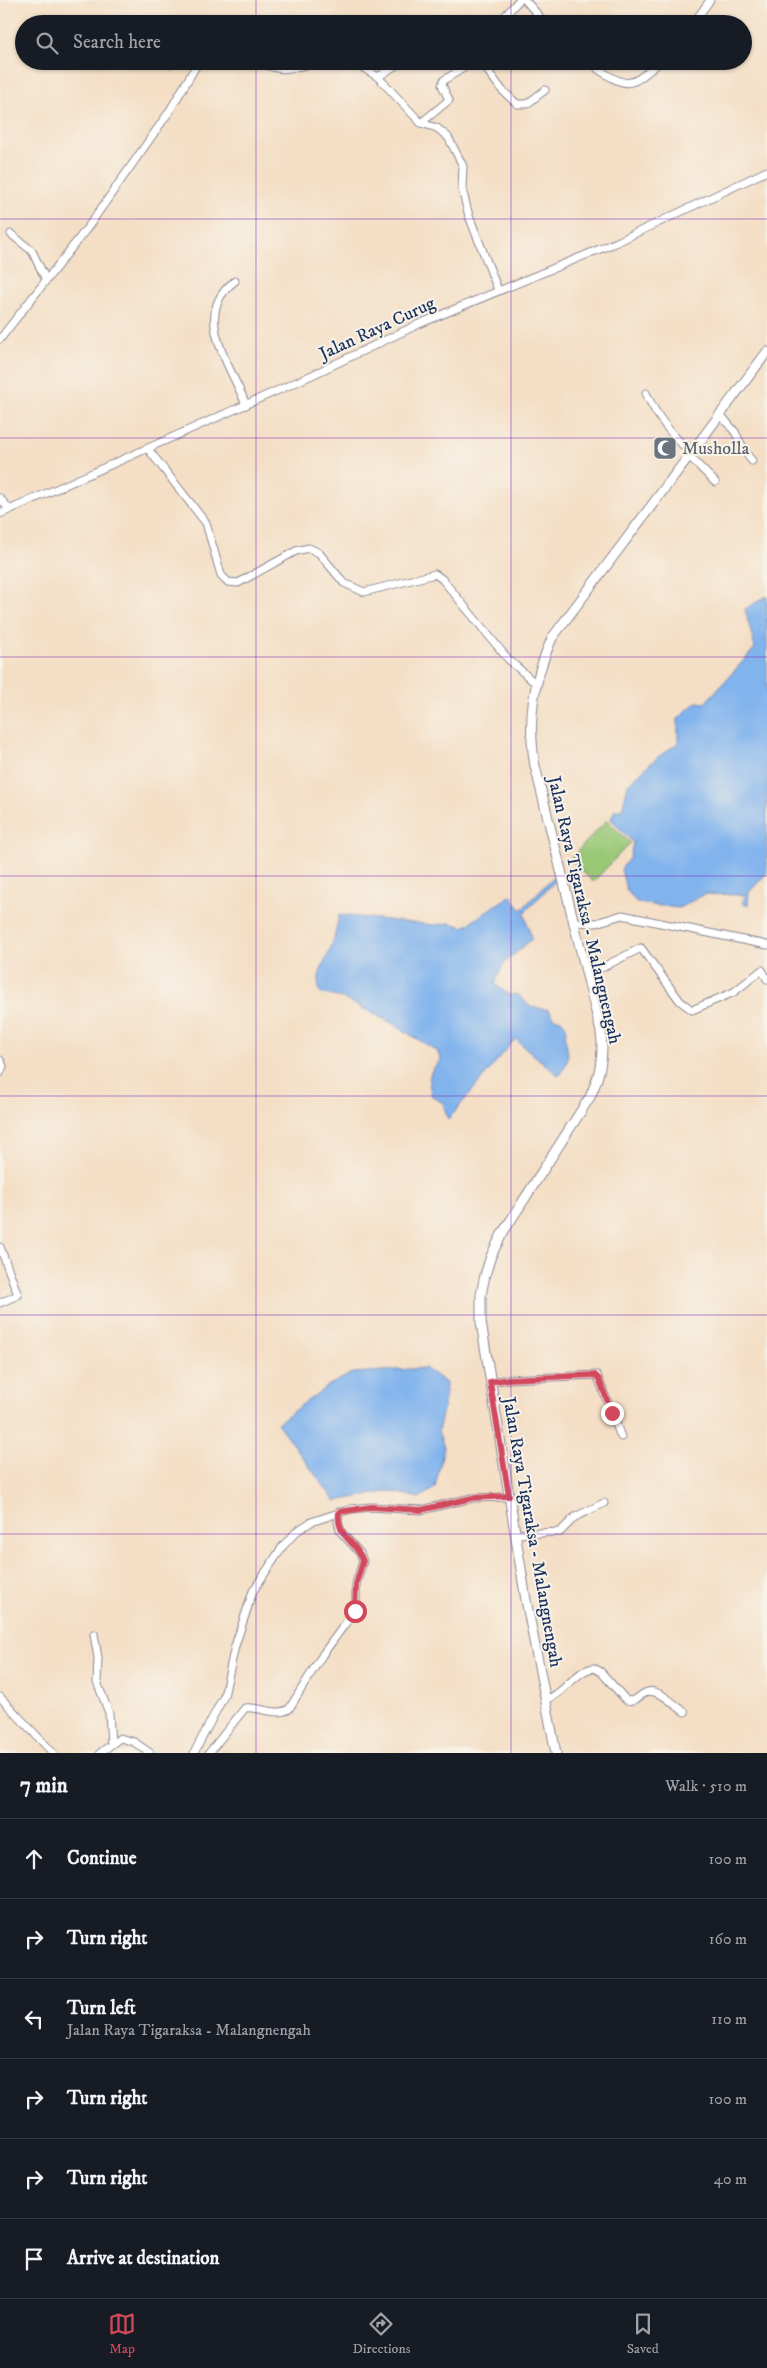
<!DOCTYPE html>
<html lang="en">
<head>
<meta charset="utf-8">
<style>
	:root { --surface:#171b24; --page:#20242c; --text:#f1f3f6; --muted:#9ea1a6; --line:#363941; --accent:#d1495b }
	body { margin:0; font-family:"IM FELL DW Pica",serif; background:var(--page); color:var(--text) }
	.stop { position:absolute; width:15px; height:15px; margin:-11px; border:4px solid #d1495b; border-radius:50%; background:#fff }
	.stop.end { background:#d1495b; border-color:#fff; box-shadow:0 1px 5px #0008 }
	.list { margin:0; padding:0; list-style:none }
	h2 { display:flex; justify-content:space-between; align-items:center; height:65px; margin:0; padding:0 20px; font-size:21px }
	h2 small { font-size:16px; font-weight:400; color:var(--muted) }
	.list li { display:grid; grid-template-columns:32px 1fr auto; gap:15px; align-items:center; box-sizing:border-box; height:80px; padding:0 20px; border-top:1px solid var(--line) }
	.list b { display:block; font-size:19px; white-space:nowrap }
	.list p { margin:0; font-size:16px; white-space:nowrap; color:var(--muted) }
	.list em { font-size:16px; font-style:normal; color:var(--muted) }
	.icon { flex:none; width:28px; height:28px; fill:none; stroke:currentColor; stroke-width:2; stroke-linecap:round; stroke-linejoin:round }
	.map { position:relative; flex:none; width:767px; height:1753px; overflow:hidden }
	.search { position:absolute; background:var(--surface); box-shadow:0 1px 4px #0004; left:15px; right:15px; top:15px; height:55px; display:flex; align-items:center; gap:12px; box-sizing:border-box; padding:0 18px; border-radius:28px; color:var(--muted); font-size:19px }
	.sheet { height:545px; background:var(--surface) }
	nav { display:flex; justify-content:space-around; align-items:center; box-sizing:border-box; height:70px; border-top:1px solid var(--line); background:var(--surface); font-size:14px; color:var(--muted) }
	nav a { display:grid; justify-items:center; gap:2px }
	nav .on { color:var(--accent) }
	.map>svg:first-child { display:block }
	.green { fill:#99c876; stroke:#5a7c6a }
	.water { fill:#81b3ed; stroke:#4e71a6 }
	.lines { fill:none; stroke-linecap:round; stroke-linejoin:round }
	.minor-casing { stroke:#888692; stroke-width:9 }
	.major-casing { stroke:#888692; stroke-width:11 }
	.minor { stroke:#fff; stroke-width:7 }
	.major { stroke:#fff; stroke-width:9 }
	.route { stroke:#d1495b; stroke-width:6 }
	.grid { fill:none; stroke:#7b2cbf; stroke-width:1; stroke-opacity:0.55 }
	.labels { text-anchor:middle; stroke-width:4; stroke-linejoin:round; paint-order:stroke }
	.street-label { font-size:18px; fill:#1b2f5e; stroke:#f7f3e8 }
	.worship-label { font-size:18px; fill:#5b616d; stroke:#f7f3e8; text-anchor:start }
</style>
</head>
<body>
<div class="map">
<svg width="767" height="1753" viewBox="0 0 767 1753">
	<rect width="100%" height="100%" fill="#f7f3e8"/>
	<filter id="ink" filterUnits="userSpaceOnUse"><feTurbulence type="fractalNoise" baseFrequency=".02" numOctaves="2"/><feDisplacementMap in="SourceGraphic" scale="10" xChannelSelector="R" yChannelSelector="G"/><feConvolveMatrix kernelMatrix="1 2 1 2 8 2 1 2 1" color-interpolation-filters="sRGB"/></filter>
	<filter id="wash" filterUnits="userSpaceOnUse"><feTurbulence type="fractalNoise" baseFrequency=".0096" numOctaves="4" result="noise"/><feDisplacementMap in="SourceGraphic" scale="20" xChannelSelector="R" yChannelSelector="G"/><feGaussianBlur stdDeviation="1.12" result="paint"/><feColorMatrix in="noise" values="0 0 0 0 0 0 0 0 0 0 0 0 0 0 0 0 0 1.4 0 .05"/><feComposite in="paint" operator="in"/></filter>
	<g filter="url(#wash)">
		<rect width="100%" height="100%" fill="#f4dec5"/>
		<path class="green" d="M 607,820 L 630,843 L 593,882 L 570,859 Z"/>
		<g class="water">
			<path d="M 767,596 L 767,873 L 749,892 L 748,906 L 742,903 L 746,895 L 705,894 L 679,908 L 637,903 L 626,889 L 621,869 L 630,857 L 633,843 L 611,819 L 615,810 L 622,810 L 628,784 L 658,757 L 678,743 L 678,719 L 696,702 L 705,703 L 755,648 L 745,609 Z"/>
			<path d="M 557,873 L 558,878 L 524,913 L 532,939 L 503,964 L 495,984 L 509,995 L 518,994 L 529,1006 L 549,1010 L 554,1018 L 561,1020 L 566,1026 C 567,1031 565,1034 565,1038 C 569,1056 570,1060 559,1076 L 515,1039 L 448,1120 L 443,1103 L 432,1096 C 427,1079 428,1072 441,1060 L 437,1051 L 388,1021 L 342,998 L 320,993 C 314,975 326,963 331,947 C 335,937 337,926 339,915 L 435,925 L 449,923 L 464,927 L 511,895 L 521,910 Z"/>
			<path d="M 425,1368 L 446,1383 L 444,1406 L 438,1431 L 444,1447 L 435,1488 L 419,1498 L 391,1491 L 335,1501 L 277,1423 L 329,1385 L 353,1373 Z"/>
		</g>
	</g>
	<g filter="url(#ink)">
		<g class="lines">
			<g class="minor-casing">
				<g id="minor">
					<path d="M 525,0 L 546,24"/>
					<path d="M 498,24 L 519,0"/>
					<path d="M 693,24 L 710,0"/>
					<path d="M 261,61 C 278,76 303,65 322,61"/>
					<path d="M 352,61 L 378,77 L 421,123 L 437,128 L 448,137 L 463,166 L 462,189 L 469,216 L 498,290"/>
					<path d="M 476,61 L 481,62 L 502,90 L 517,104 L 527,104 L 545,90"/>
					<path d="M 170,64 L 175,61"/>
					<path d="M 598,69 C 631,91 631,85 661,61"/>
					<path d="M 378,77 L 402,61"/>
					<path d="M 421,123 L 449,100 L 442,85 L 444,80 L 475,61"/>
					<path d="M 11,234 L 32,251 L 46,280"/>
					<path d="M 235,281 C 190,314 231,365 246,405"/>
					<path d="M 0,339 L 88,227 L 169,112 L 199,61"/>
					<path d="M 646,393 C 657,418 672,435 692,454"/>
					<path d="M 720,414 L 735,432 L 745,452 L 752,461"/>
					<path d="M 148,449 L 206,523 L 221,575 L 228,582 L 238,583 L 296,551 L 309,548 L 319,553 L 344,583 L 364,592 L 435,574 L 442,579 L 508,659 L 535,683"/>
					<path d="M 690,457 L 715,482"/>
					<path d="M 0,498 L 9,509"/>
					<path d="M 0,514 L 310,376 L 419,324 L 617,242 L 767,171"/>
					<path d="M 573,922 L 596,923 L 622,915 L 767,945"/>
					<path d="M 587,975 L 641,948 L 680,1001 L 692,1010 L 734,992 L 762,970 L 767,979"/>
					<path d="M 0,1060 L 3,1066 L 0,1073"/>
					<path d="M 0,1247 L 18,1295 L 0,1303"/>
					<path d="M 490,1382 L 509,1379 L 597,1375 L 621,1437"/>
					<path d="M 515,1534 L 560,1532 L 575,1517 L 604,1503"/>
					<path d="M 94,1634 L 98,1658 L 97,1682 L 109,1713 L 111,1744"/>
					<path d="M 0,1697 L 53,1753"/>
					<path d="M 546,1699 C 564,1695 575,1670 594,1668 L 601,1672 L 626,1700 C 637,1703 638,1695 647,1692 C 659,1688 675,1706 685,1712"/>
					<path d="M 100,1753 L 120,1738 L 134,1742 L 150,1753"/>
					<path d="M 194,1753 L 224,1696 L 235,1646 L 253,1591 L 283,1546 L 297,1531 L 311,1522 L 351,1509 L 371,1507 L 421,1510 L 472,1498 L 509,1497"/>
					<path d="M 209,1753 L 245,1708 C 258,1706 278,1717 289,1709 L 323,1654 L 356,1609 L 356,1584 L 363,1561 L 360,1553 L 341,1532 L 338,1522 L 339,1512"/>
				</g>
			</g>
			<g class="major-casing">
				<path id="major" d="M 556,1753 L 526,1600 L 481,1322 L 481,1295 L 485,1275 L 491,1256 L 502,1234 L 590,1097 C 600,1075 604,1056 601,1032 L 535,766 C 527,720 533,681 552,638 L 767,352"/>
			</g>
			<use href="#minor" class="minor"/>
			<use href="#major" class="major"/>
		</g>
	</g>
	<g class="lines" filter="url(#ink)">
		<path class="route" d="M 355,1611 L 356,1584 L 363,1561 C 356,1540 336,1538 339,1512 L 371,1507 L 421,1510 L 472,1498 L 509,1496 L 490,1382 L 509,1379 L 595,1375 L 599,1379 L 612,1413"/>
	</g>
	<path class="grid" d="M 256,0 L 256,24M 511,0 L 511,24M 256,61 L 256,1753M 511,61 L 511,1753M 0,219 L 767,219M 0,438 L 767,438M 0,657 L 767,657M 0,876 L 767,876M 0,1096 L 767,1096M 0,1315 L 767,1315M 0,1534 L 767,1534"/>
	<defs>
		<g id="mosque-square" transform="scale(1.25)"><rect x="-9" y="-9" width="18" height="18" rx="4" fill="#6b7280" stroke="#f7f3e8"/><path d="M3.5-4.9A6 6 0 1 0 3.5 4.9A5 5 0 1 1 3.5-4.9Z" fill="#fff"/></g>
	</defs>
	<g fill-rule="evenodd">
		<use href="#mosque-square" x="665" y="448"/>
	</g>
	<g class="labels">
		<g class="street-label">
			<text transform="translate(377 328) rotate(-25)" y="6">Jalan Raya Curug</text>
			<text transform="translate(585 910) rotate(77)" y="6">Jalan Raya Tigaraksa - Malangnengah</text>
			<text transform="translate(533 1532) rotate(80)" y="6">Jalan Raya Tigaraksa - Malangnengah</text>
		</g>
		<g class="worship-label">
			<text x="682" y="454">Musholla</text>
		</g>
	</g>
</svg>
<div class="stop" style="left:355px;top:1611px"></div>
<div class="stop end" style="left:612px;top:1413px"></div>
<div class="search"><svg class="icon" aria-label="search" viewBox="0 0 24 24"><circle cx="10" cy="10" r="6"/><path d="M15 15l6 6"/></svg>Search here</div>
</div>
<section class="sheet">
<h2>7 min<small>Walk · 510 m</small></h2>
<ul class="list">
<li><svg class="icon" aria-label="ahead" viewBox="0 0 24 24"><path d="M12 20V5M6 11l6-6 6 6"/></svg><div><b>Continue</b></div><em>100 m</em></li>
<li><svg class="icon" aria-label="right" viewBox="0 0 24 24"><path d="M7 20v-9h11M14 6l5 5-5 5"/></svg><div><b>Turn right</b></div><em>160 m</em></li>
<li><svg class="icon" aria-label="left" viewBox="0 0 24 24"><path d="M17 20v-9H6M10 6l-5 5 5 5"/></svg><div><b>Turn left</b><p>Jalan Raya Tigaraksa - Malangnengah</p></div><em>110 m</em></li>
<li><svg class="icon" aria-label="right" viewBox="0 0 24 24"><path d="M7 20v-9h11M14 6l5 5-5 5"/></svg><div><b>Turn right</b></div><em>100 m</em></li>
<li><svg class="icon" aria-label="right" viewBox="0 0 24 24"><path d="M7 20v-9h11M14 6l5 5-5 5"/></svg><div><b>Turn right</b></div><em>40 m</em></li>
<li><svg class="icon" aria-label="arrive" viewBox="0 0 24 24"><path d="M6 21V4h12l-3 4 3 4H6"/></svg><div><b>Arrive at destination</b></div></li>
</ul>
</section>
<nav>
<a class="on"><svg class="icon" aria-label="map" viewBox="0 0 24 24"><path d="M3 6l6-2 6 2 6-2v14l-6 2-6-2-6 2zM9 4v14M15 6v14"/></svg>Map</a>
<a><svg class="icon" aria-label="directions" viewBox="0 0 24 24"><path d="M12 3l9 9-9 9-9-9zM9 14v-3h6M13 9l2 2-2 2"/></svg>Directions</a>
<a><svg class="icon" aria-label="saved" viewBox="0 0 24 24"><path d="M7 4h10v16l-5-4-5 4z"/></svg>Saved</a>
</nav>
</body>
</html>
